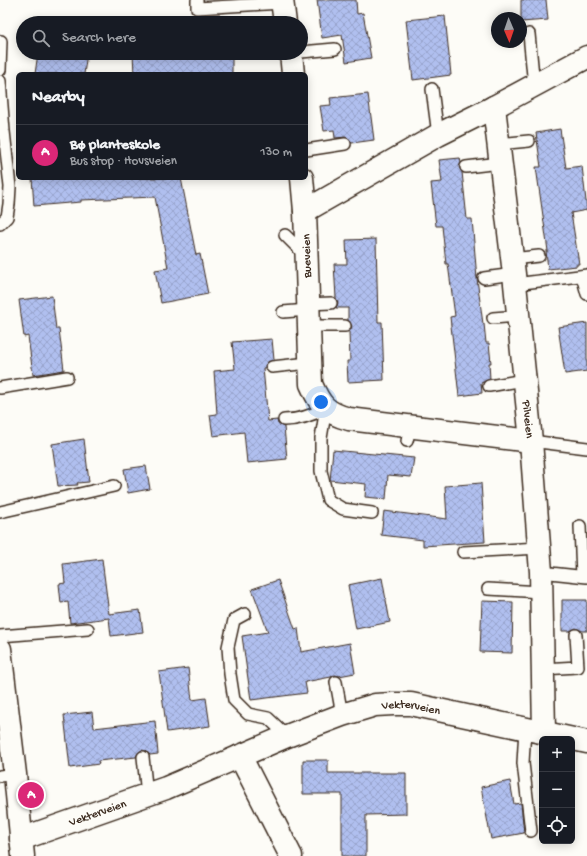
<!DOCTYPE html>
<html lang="en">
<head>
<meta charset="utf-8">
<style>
	:root { --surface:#171b24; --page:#20242c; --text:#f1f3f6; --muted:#9ea1a6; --line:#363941; --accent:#db2777 }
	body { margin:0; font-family:"Gochi Hand",sans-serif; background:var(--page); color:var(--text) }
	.controls { position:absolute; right:12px; bottom:12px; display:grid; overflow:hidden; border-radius:6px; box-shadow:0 2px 10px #0003 }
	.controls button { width:36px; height:36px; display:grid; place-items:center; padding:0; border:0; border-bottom:1px solid var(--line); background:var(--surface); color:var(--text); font:20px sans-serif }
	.compass { position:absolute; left:491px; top:12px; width:36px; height:36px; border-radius:50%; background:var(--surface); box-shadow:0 2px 10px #0003; rotate:178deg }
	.you { position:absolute; left:321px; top:402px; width:14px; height:14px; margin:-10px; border:3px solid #fff; border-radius:50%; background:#1a73e8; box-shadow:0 0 0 6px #1a73e833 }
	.badge { display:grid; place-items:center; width:26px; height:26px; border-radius:50%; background:var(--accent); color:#fff; font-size:13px; font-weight:700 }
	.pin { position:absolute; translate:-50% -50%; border:2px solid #fff; box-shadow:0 1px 4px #0006 }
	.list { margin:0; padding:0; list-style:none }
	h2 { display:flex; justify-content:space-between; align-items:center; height:52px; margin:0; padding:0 16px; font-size:17px }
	h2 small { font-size:13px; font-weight:400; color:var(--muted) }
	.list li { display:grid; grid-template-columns:26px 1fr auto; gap:12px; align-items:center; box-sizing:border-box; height:56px; padding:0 16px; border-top:1px solid var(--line) }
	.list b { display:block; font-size:15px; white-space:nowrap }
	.list p { margin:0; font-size:13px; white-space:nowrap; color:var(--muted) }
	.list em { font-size:13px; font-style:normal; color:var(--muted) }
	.icon { flex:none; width:22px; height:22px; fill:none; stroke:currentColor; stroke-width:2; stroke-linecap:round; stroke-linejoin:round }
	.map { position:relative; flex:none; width:587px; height:856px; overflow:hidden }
	.search { position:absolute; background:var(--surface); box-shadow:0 2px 10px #0003; left:16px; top:16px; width:292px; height:44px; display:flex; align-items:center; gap:10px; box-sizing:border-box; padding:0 14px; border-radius:22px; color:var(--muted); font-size:15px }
	.panel { position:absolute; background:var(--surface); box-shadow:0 2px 10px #0003; left:16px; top:72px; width:292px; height:108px; border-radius:6px }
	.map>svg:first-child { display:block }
	.building { fill:url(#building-cross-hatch); stroke:#3b2a1e }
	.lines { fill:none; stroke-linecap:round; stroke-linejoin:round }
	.service-casing { stroke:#3b2a1e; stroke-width:14 }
	.minor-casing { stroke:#3b2a1e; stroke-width:25 }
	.service { stroke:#fdfcf7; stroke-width:11 }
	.minor { stroke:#fdfcf7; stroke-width:22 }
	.labels { text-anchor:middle; stroke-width:4; stroke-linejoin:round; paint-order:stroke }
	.street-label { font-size:12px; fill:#3b2a1e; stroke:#fdfcf7 }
</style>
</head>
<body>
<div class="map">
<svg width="587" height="856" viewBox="0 0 587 856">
	<defs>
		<pattern id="building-cross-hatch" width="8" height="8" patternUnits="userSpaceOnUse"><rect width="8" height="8" fill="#b0bfef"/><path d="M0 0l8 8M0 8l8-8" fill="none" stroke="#98a4cc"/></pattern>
	</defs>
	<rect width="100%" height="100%" fill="#fdfcf7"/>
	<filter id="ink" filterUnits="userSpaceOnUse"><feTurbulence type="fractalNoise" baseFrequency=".025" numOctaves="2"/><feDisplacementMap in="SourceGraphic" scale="8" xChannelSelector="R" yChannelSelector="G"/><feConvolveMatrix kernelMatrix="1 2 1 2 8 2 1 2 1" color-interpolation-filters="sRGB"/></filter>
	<g filter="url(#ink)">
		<g class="building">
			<path d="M 317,0 L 356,0 L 357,14 L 363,13 L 371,58 L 346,62 L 342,35 L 322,38 Z"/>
			<path d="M 521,0 L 546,0 L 548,20 L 521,22 Z"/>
			<path d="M 445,16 L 451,75 L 413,80 L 406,20 Z"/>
			<path d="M 38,53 L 87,53 L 84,74 L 35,74 Z"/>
			<path d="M 133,53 L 232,53 L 232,74 L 134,74 Z"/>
			<path d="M 368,94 L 374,140 L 352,143 L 347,137 L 335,138 L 334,130 L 324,131 L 320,106 L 331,105 L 330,98 Z"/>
			<path d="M 560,129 L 566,168 L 582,166 L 587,210 L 571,213 L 579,264 L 577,264 L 577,266 L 548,269 L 546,251 L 548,251 L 536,167 L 541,167 L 536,133 Z"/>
			<path d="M 460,158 L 461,163 L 459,167 L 462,172 L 467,219 L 472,219 L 477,279 L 483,324 L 484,324 L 486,343 L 489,343 L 491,363 L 489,363 L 490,379 L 481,383 L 482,393 L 459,396 L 450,317 L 455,316 L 448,264 L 446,264 L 442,226 L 436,226 L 431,183 L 442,182 L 439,160 Z"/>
			<path d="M 32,178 L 181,178 L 196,255 L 200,254 L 208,294 L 161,303 L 155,270 L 168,268 L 155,197 L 81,200 L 81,202 L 34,206 Z"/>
			<path d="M 376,239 L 378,322 L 382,322 L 384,380 L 348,382 L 347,361 L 350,361 L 349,332 L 352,326 L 348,320 L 348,308 L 336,308 L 338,303 L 336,298 L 334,264 L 347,264 L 346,240 Z"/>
			<path d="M 52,296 L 56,329 L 59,329 L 64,370 L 33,375 L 28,336 L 24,337 L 19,300 Z"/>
			<path d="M 587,323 L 587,371 L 565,374 L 558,327 Z"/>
			<path d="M 272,339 L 274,360 L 268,362 L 265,365 L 265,368 L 263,368 L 268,421 L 277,420 L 278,424 L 284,427 L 287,459 L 247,463 L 244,432 L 213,436 L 210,415 L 217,414 L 214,371 L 235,369 L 232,342 Z"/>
			<path d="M 84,439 L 89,482 L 77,483 L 78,485 L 58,486 L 52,444 Z"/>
			<path d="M 333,450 L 414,458 L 411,477 L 388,475 L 386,499 L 365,497 L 366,484 L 330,480 Z"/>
			<path d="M 146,466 L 150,489 L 128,493 L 124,469 Z"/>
			<path d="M 481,483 L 485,542 L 423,546 L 423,540 L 381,535 L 384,511 L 447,519 L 445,486 Z"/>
			<path d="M 102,559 L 109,614 L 140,610 L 143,632 L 111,636 L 109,618 L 70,623 L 68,602 L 61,603 L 59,584 L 65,583 L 63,564 Z"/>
			<path d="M 382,578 L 390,622 L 356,629 L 348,585 Z"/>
			<path d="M 278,580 L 295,629 L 298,628 L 301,652 L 350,643 L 355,673 L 339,676 L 335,675 L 331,677 L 305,682 L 307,693 L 251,700 L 242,636 L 268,632 L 252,589 Z"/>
			<path d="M 562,600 L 587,600 L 587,631 L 582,631 L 576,628 L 570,631 L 562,631 Z"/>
			<path d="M 482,601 L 513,602 L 512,653 L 480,652 Z"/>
			<path d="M 188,668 L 192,700 L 206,698 L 210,726 L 167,732 L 159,672 Z"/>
			<path d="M 92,712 L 94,728 L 155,721 L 158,754 L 150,755 L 146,751 L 142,750 L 139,752 L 136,757 L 98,761 L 99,764 L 70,768 L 64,715 Z"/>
			<path d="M 303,760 L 328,760 L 328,773 L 406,773 L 406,814 L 366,815 L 366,856 L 342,856 L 342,794 L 303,794 Z"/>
			<path d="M 510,781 L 514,804 L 521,803 L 524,833 L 491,839 L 481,787 Z"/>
		</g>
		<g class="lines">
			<g class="service-casing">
				<g id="service">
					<path d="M 197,0 L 197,8 L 282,3"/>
					<path d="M 529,34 L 534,86"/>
					<path d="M 301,52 L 335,49"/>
					<path d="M 0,70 L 1,41"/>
					<path d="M 0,81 L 4,131 L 10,187 L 9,204 L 7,217 L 0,224"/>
					<path d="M 432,89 L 438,135"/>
					<path d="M 498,144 L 529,141"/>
					<path d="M 306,150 L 345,144"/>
					<path d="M 466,167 L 500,163"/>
					<path d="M 285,235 L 305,255"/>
					<path d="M 512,259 L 539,256"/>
					<path d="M 582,276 L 587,294"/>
					<path d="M 484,278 L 514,274"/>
					<path d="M 515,284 L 587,275"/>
					<path d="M 307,304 L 331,303"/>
					<path d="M 283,312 L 308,310"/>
					<path d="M 493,318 L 518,316"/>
					<path d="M 308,326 L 345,326"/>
					<path d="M 272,367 L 309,363"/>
					<path d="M 489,386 L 524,380"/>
					<path d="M 0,388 L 67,377"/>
					<path d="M 284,420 C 299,420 313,415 326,408 L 321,438 L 321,471 L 328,500 L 343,509 L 372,513"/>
					<path d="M 407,441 L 410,428"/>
					<path d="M 531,441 L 587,448"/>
					<path d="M 0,512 L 114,486"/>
					<path d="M 580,526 L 582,576"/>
					<path d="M 463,552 L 539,548"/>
					<path d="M 541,572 L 587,577"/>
					<path d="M 488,589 L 541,592"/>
					<path d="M 245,614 L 234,620 L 228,647 L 230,674 L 234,700 L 248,714 L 268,718 L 287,736"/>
					<path d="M 0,636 L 88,629"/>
					<path d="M 542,669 L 578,667 L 576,635"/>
					<path d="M 336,682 L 342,715"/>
					<path d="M 525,729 L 523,763 L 531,831"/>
					<path d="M 143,757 L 147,795"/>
					<path d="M 0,776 L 15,774"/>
				</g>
			</g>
			<g class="minor-casing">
				<g id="minor">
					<path d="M 282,0 L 285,23"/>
					<path d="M 291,53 L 293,74"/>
					<path id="s1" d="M 494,107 L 514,274 L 531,441 L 541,572 L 544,732"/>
					<path d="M 302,178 L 305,211"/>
					<path d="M 531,441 L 349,419 C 326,413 320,405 311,384 L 305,211 L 438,135 L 494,107 L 587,57"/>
					<path d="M 0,649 L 15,774 L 23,856"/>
					<path d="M 240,756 L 291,856"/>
					<path id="s2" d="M 21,839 L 166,788 L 287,736 L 342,715 L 375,705 L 393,704 L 411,704 L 587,742"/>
				</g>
			</g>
			<use href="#service" class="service"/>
			<use href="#minor" class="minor"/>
		</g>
	</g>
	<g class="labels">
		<g class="street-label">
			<text transform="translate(306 256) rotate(-92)" y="4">Bueveien</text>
			<text dy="4" stroke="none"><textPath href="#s1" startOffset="314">Pilveien</textPath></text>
			<text dy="4" stroke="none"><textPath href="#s2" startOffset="415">Vekterveien</textPath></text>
			<text dy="4" stroke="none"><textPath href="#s2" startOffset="81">Vekterveien</textPath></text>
		</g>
	</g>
</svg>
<div class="controls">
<button>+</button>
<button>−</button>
<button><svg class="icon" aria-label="locate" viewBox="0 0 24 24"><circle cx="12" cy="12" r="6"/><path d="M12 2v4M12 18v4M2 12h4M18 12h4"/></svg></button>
</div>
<svg class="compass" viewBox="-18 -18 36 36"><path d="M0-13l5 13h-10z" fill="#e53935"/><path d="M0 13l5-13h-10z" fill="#9ea1a6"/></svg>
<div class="you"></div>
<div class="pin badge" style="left:31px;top:795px">A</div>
<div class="search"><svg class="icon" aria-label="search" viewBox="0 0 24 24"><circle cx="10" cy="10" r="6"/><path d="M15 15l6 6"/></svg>Search here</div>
<section class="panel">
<h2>Nearby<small></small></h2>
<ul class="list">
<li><span class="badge">A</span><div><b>Bø planteskole</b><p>Bus stop · Hovsveien</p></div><em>130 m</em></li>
</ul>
</section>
</div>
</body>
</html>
